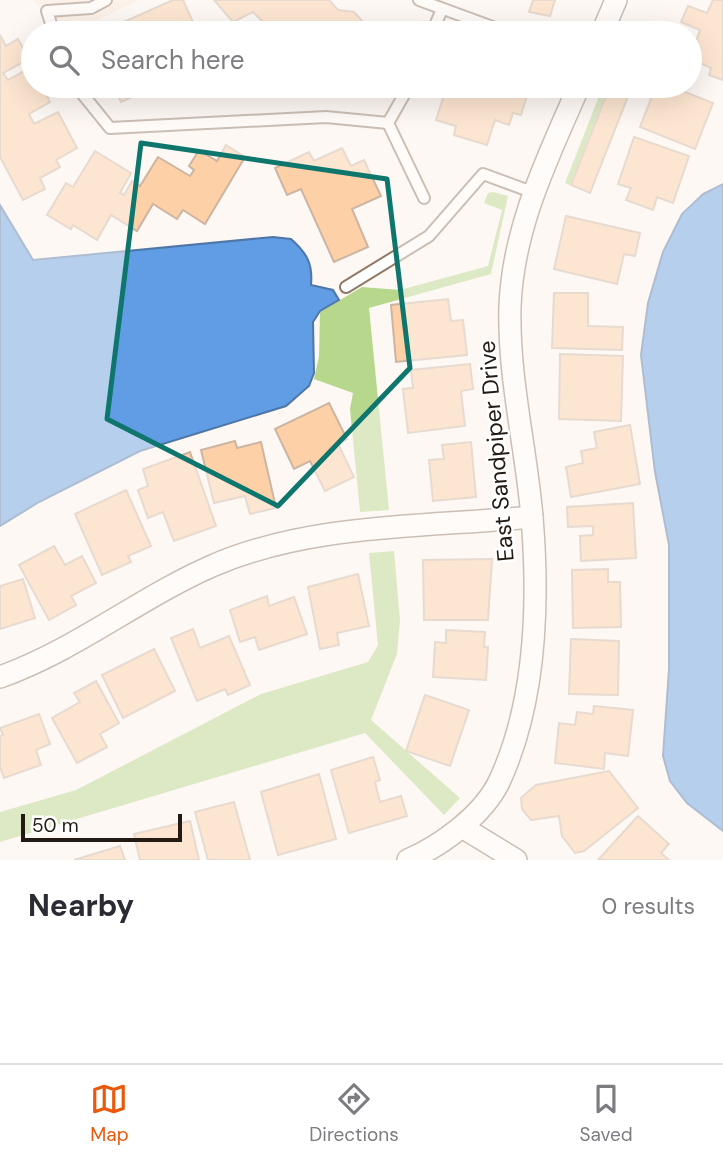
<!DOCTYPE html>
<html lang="en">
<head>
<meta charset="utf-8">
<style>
	:root { --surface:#fff; --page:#f7f7f7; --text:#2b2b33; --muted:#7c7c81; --line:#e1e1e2; --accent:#ea580c }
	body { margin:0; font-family:"DM Sans",sans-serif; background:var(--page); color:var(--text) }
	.scale { position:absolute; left:21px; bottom:18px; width:161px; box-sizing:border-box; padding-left:7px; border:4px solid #221a13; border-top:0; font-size:19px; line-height:24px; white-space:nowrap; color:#221a13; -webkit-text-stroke:5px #fff; paint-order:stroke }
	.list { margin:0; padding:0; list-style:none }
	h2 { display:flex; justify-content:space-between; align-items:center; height:91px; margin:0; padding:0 28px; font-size:30px }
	h2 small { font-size:23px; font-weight:400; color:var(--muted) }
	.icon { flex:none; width:38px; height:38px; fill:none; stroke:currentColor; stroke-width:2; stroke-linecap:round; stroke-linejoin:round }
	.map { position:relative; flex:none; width:723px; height:860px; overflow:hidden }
	.search { position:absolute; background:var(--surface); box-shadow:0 7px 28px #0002; left:21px; right:21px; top:21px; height:77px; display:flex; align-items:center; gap:18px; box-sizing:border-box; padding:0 24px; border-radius:38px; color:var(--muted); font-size:26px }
	.sheet { height:203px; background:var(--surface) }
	nav { display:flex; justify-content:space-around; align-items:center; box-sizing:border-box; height:98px; border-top:2px solid var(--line); background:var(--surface); font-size:19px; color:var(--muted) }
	nav a { display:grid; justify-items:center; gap:4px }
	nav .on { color:var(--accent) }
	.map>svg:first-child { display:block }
	.built { fill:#fceadb }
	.green { fill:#b7d78d }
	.water { fill:#619de5; stroke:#4e76a6; stroke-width:2 }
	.building { fill:#fdd0a7; stroke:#ccb5a2; stroke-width:2 }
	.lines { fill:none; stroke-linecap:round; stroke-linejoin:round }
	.lane-casing { stroke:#8f7a68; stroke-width:14 }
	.street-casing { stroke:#8f7a68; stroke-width:24 }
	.lane { stroke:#fff; stroke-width:10 }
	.street { stroke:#fff; stroke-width:21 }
	.marked { fill:none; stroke:#0f766e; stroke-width:5; stroke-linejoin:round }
	.labels { text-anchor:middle; stroke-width:5; stroke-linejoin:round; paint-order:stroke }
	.street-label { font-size:23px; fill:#221a13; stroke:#fff }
</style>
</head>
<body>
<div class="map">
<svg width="723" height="860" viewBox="0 0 723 860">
	<rect width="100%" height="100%" fill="#fdf8f4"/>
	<path class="built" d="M 32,0 L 139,0 L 72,32 Z"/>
	<g class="green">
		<path d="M 603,86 L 609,86 L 570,185 L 565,183 Z"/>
		<path d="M 493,192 L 508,196 L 491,274 L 369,308 L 389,510 L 360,512 L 350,409 L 353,393 L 314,379 L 319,356 L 320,312 L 362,287 L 400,290 L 488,266 L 502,210 L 484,203 L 488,193 Z"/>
		<path d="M 394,551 L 400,620 L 397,654 L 371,720 L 460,798 L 444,815 L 365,733 L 0,842 L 0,812 L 76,790 L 261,694 L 368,662 L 378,645 L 369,553 Z"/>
	</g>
	<g class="water">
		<path d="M 723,184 L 723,831 L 687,803 L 670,781 L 663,756 L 669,669 L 669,545 L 655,472 L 641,355 L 648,303 L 663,252 L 682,214 L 703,194 Z"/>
		<path d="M 0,205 L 33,260 L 273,237 L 291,239 C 307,253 313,264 311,285 L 333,290 L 339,300 L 320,311 L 313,322 L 314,373 L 309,386 L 286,406 L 140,451 L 39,502 L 0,526 Z"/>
	</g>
	<g class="building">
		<path d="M 173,0 L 183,0 L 198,33 L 99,33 Z"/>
		<path d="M 214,0 L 329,0 L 338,10 L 354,12 L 364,23 L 385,25 L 389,33 L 274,33 L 253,12 L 233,22 Z"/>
		<path d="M 533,0 L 555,0 L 550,16 L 529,12 Z"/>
		<path d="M 713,0 L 723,0 L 723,80 L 709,75 L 711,68 L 690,58 L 700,30 L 681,22 L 688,6 L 707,13 Z"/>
		<path d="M 0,35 L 6,46 L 18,39 L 29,59 L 3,73 L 8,80 L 32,67 L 33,86 L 42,86 L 50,102 L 29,114 L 34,124 L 58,112 L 77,148 L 56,160 L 60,167 L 40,178 L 45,189 L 23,200 L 0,157 Z"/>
		<path d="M 114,86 L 157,86 L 121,102 Z"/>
		<path d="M 447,86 L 530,86 L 521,115 L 513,113 L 509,125 L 495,120 L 487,145 L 454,135 L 456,126 L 436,120 Z"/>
		<path d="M 610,86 L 632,86 L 590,193 L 571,185 Z"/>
		<path d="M 656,86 L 670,86 L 713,103 L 695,149 L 640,127 Z"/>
		<path d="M 634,137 L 689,156 L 673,203 L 657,197 L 653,210 L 626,200 L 631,188 L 618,184 Z"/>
		<path d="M 226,145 L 245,157 L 205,224 L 183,210 L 177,219 L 153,204 L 137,231 L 111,215 L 97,240 L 73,225 L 71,229 L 47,215 L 66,183 L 73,187 L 95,151 L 131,173 L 120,193 L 124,195 L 132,181 L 140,186 L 158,157 L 190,176 L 194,170 L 189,166 L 199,150 L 217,161 Z"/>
		<path d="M 342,148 L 351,166 L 364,160 L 381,196 L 352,209 L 368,247 L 334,262 L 301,189 L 287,195 L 275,168 L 309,152 L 314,161 Z"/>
		<path d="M 566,216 L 640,233 L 635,256 L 624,254 L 617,284 L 554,269 Z"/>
		<path d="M 554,293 L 588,293 L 588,326 L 623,327 L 622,350 L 552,348 Z"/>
		<path d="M 448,299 L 451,321 L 463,320 L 467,355 L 396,362 L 391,305 Z"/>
		<path d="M 560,354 L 623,356 L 621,421 L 559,419 Z"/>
		<path d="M 470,364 L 473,389 L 461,391 L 465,426 L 408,433 L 403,389 L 413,388 L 411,370 Z"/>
		<path d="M 329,403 L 347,439 L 338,444 L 354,477 L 325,491 L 310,461 L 294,469 L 275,429 Z"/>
		<path d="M 630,425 L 640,484 L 571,497 L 566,467 L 583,463 L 581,451 L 597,448 L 594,432 Z"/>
		<path d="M 235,441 L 237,448 L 261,442 L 276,508 L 250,514 L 245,496 L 214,503 L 201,450 Z"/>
		<path d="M 471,442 L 476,497 L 433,501 L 429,460 L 444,459 L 442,445 Z"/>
		<path d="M 190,452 L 216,526 L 174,541 L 163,512 L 148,518 L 138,490 L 148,486 L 143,469 Z"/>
		<path d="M 126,490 L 151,546 L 128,556 L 131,562 L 102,575 L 75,514 Z"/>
		<path d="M 633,503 L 636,558 L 581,561 L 580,536 L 593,535 L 593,526 L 568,527 L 567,507 Z"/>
		<path d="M 54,546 L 65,565 L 82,556 L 96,583 L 71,596 L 76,605 L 49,620 L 19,565 Z"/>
		<path d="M 492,559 L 488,620 L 424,620 L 423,560 Z"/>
		<path d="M 608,569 L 608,582 L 620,582 L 621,627 L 573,628 L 572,570 Z"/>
		<path d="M 358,574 L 369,626 L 337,633 L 339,645 L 320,649 L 308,587 Z"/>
		<path d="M 23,579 L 35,618 L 0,629 L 0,586 Z"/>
		<path d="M 267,596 L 269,606 L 294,597 L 307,634 L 259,650 L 255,637 L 240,642 L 230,610 Z"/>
		<path d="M 193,629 L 200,648 L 229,636 L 250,685 L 228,695 L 225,689 L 197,701 L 171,638 Z"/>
		<path d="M 446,630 L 485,632 L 484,647 L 488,647 L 486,680 L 433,677 L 435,642 L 446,643 Z"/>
		<path d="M 571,639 L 619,641 L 618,695 L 569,694 Z"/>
		<path d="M 154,649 L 175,691 L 123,718 L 102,675 Z"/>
		<path d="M 96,681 L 119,723 L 100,734 L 107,747 L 77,763 L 52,718 L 80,702 L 74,693 Z"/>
		<path d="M 425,695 L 469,710 L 450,766 L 406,751 Z"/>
		<path d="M 594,706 L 633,710 L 628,756 L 605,753 L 604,769 L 555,763 L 559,723 L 575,725 L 577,712 L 593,714 Z"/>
		<path d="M 39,714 L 50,744 L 36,750 L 41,765 L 4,778 L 0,767 L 0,736 L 3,735 L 0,728 Z"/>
		<path d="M 373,757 L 380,780 L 375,782 L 380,802 L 401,796 L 407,816 L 349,833 L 331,770 Z"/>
		<path d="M 609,771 L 638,808 L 584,851 L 575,853 L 562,836 L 559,816 L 531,820 L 522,809 L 521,798 L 536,785 Z"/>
		<path d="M 319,774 L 336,839 L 278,855 L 261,792 Z"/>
		<path d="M 234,802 L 250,860 L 208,860 L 195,812 Z"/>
		<path d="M 638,816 L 669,844 L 661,853 L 669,860 L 598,860 Z"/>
		<path d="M 190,821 L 199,860 L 140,860 L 134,834 Z"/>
		<path d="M 120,846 L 125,860 L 74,860 Z"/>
	</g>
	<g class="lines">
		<g class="lane-casing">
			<g id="lane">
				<path d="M 419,0 L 509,33"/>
				<path d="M 54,33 L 47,11 L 91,8 L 106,0"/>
				<path d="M 432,33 L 442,9"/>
				<path d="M 76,86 L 110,128 L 326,117 L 388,123"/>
				<path d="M 388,123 L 424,198"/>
				<path d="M 388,123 L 409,86"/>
				<path d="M 346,287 L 429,236 L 483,174 L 532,192"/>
			</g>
		</g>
		<g class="street-casing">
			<g id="street">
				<path d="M 602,33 L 616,0"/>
				<path d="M 0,677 C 76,650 139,598 212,566 C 310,523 427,527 532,517"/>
				<path d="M 462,827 L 516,860"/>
				<path d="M 408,860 C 441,846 483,815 499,782 C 536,703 539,602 532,517 C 526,447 508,377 510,306 C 513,227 548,157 579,86"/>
			</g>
		</g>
		<use href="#lane" class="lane"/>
		<use href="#street" class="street"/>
	</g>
	<path d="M0 0H723V860H0ZM 141,143 L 387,179 L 410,368 L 278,506 L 107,419 Z" fill="#fdf8f4" fill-opacity=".55" fill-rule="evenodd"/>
	<path class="marked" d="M 141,143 L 387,179 L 410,368 L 278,506 L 107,419 Z"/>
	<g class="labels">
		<g class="street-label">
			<text transform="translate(496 451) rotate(-95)" y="8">East Sandpiper Drive</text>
		</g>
	</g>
</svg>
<div class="scale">50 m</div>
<div class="search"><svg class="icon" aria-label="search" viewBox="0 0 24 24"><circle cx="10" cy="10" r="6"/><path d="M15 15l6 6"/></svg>Search here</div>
</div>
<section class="sheet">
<h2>Nearby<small>0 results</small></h2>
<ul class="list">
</ul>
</section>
<nav>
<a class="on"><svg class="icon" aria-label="map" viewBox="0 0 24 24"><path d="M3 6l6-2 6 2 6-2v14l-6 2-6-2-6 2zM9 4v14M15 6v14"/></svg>Map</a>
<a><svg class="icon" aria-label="directions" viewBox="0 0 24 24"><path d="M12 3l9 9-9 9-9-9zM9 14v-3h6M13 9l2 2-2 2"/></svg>Directions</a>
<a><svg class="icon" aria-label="saved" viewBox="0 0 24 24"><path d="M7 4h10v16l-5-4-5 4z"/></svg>Saved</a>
</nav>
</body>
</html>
